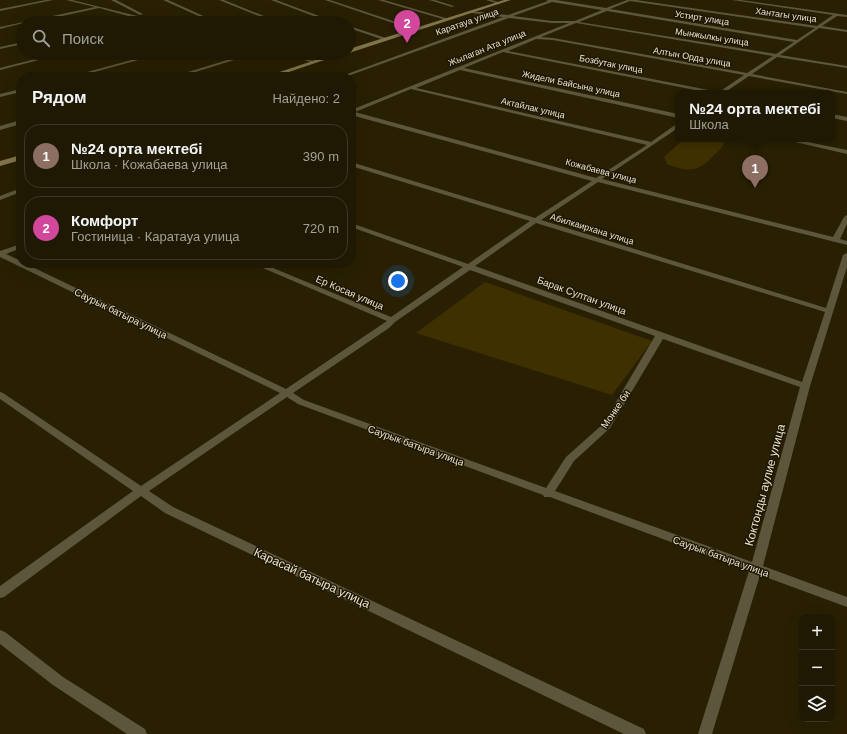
<!DOCTYPE html>
<html lang="ru">
<head>
<meta charset="utf-8">
<style>
	:root { --surface:#1f1802; --page:#2c2511; --text:#f1f3f6; --muted:#a1a099; --line:#3c3724; --accent:#ea580c }
	body { margin:0; font-family:Arial,sans-serif; background:var(--page); color:var(--text) }
	.controls { position:absolute; right:12px; bottom:12px; display:grid; overflow:hidden; border-radius:8px; box-shadow:0 4px 16px #0002 }
	.controls button { width:36px; height:36px; display:grid; place-items:center; padding:0; border:0; border-bottom:1px solid var(--line); background:var(--surface); color:var(--text); font:20px sans-serif }
	.you { position:absolute; left:398px; top:281px; width:14px; height:14px; margin:-10px; border:3px solid #fff; border-radius:50%; background:#1a73e8; box-shadow:0 0 0 6px #1a73e833 }
	.badge { display:grid; place-items:center; width:26px; height:26px; border-radius:50%; background:var(--accent); color:#fff; font-size:13px; font-weight:700 }
	.pin { position:absolute; translate:-50% -33px; filter:drop-shadow(0 1px 2px #0008) }
	.pin::after { content:''; position:absolute; top:21px; width:14px; height:12px; background:inherit; clip-path:polygon(0 0,100% 0,50% 100%) }
	.popup { position:absolute; left:675px; top:90px; width:160px; height:52px; box-sizing:border-box; display:grid; place-content:center; border-radius:8px; background:var(--surface); filter:drop-shadow(0 1px 3px #0005); font-size:13px; white-space:nowrap; color:var(--muted) }
	.popup b { font-size:15px; color:var(--text) }
	.popup::after { content:''; position:absolute; left:50%; top:100%; margin-left:-8px; border:8px solid transparent; border-top-color:var(--surface) }
	.list { margin:0; padding:0; list-style:none }
	h2 { display:flex; justify-content:space-between; align-items:center; height:52px; margin:0; padding:0 16px; font-size:17px }
	h2 small { font-size:13px; font-weight:400; color:var(--muted) }
	.list li { display:grid; grid-template-columns:26px 1fr auto; gap:12px; align-items:center; box-sizing:border-box; height:64px; margin:0 8px 8px; padding:0 8px; border:1px solid var(--line); border-radius:16px }
	.list b { display:block; font-size:15px; white-space:nowrap }
	.list p { margin:0; font-size:13px; white-space:nowrap; color:var(--muted) }
	.list em { font-size:13px; font-style:normal; color:var(--muted) }
	.icon { flex:none; width:22px; height:22px; fill:none; stroke:currentColor; stroke-width:2; stroke-linecap:round; stroke-linejoin:round }
	.map { position:relative; flex:none; width:847px; height:734px; overflow:hidden }
	.search { position:absolute; background:var(--surface); box-shadow:0 4px 16px #0002; left:16px; top:16px; width:340px; height:44px; display:flex; align-items:center; gap:10px; box-sizing:border-box; padding:0 14px; border-radius:22px; color:var(--muted); font-size:15px }
	.panel { position:absolute; background:var(--surface); box-shadow:0 4px 16px #0002; left:16px; top:72px; width:340px; height:196px; border-radius:16px }
	.map>svg:first-child { display:block }
	.green { fill:#3e3000 }
	.lines { fill:none; stroke-linecap:round; stroke-linejoin:round }
	.street { fill:#5e563c; fill-rule:evenodd }
	.secondary { fill:#81744a; fill-rule:evenodd }
	.labels { text-anchor:middle; stroke-width:3; stroke-linejoin:round; paint-order:stroke }
	.far-street-label { font-size:9px; fill:#e7e2d1; stroke:#1f1600 }
	.street-label { font-size:10px; fill:#e7e2d1; stroke:#1f1600 }
	.near-street-label { font-size:12px; fill:#e7e2d1; stroke:#1f1600 }
</style>
</head>
<body>
<div class="map">
<svg width="847" height="734" viewBox="0 0 847 734">
	<rect width="100%" height="100%" fill="#292003"/>
	<g class="green">
		<path d="M 684,139 L 723,139 L 725,141 C 724,146 719,150 715,154 C 699,172 689,173 667,164 L 664,157 Z"/>
		<path d="M 485,282 L 652,341 L 612,395 L 416,333 Z"/>
	</g>
	<g class="lines">
		<g class="street">
			<path d="M 46,0 L 53,0 L 0,11 L 0,9 Z"/>
			<path d="M 66,0 L 72,0 L 166,23 C 156,23 147,18 137,18 C 128,17 119,23 109,23 L 132,17 L 99,8 L 30,23 L 23,23 L 0,29 L 0,27 L 95,7 Z"/>
			<path d="M 111,0 L 116,0 L 143,14 L 140,15 Z"/>
			<path d="M 163,0 L 168,0 L 219,23 L 214,23 Z"/>
			<path d="M 219,0 L 224,0 L 281,23 L 276,23 Z"/>
			<path d="M 271,0 L 276,0 L 338,23 L 332,23 Z"/>
			<path d="M 325,0 L 330,0 L 396,22 L 393,23 Z"/>
			<path d="M 378,0 L 384,0 L 449,19 L 446,20 Z"/>
			<path d="M 429,0 L 435,0 L 454,6 L 452,7 Z"/>
			<path d="M 486,0 L 492,0 L 501,3 L 499,4 Z"/>
			<path d="M 546,0 L 556,0 L 606,8 L 627,0 L 636,0 L 817,26 L 833,15 L 732,0 L 741,0 L 847,15 L 847,17 L 837,16 L 822,26 L 847,30 L 847,32 L 819,28 L 780,55 L 847,66 L 847,68 L 777,57 L 752,74 L 847,92 L 847,94 L 749,76 L 724,93 L 710,93 L 503,52 L 464,68 L 678,114 L 678,118 L 460,70 L 416,88 L 651,142 L 678,123 L 678,128 L 602,179 L 833,237 L 844,217 L 847,215 L 847,224 L 840,239 L 847,241 L 847,245 L 598,182 L 541,220 L 826,308 L 843,255 L 847,253 L 847,267 L 810,386 L 763,566 L 847,597 L 847,607 L 760,575 L 712,734 L 698,734 L 749,571 L 550,497 L 544,497 L 543,495 L 298,404 L 287,397 L 149,491 L 173,507 L 644,729 L 646,734 L 624,734 L 165,513 L 141,496 L 4,597 L 0,598 L 0,586 L 133,491 L 0,399 L 0,392 L 3,393 L 141,486 L 280,393 L 0,257 L 0,251 L 21,244 L 21,248 L 6,254 L 21,261 L 21,263 L 24,263 L 286,389 L 387,321 L 251,263 L 261,263 L 391,317 L 463,267 L 351,227 L 351,223 L 468,264 L 530,221 L 351,166 L 351,162 L 535,218 L 592,181 L 351,115 L 351,110 L 569,23 L 552,23 L 509,18 L 345,77 L 339,77 L 503,17 L 472,13 L 471,11 L 508,15 L 548,1 ZM 630,1 L 815,28 L 797,40 L 610,9 ZM 552,2 L 602,10 L 575,21 L 552,21 L 513,16 ZM 607,11 L 794,42 L 776,54 L 579,22 ZM 576,23 L 773,56 L 747,73 L 553,38 L 541,37 ZM 536,39 L 553,40 L 744,75 L 719,92 L 508,51 ZM 411,89 L 647,145 L 596,178 L 355,112 ZM 536,223 L 825,312 L 802,382 L 475,266 ZM 470,270 L 655,336 L 603,424 L 566,457 L 546,488 L 304,400 L 293,393 L 389,328 L 395,322 ZM 663,339 L 800,387 L 752,562 L 555,491 L 574,461 L 610,428 Z"/>
			<path d="M 349,26 L 386,38 L 387,39 L 384,40 L 349,28 Z"/>
			<path d="M 23,42 L 23,44 L 0,49 L 0,47 Z"/>
			<path d="M 59,53 L 66,53 L 0,70 L 0,68 Z"/>
			<path d="M 157,53 L 164,53 L 76,77 L 69,77 Z"/>
			<path d="M 250,53 L 257,53 L 179,77 L 172,77 Z"/>
			<path d="M 278,53 L 285,53 L 317,62 L 315,63 Z"/>
			<path d="M 21,89 L 21,92 L 0,97 L 0,94 Z"/>
			<path d="M 832,114 L 847,117 L 847,121 L 832,118 Z"/>
			<path d="M 21,120 L 21,124 L 0,130 L 0,126 Z"/>
			<path d="M 782,139 L 793,139 L 847,150 L 847,154 Z"/>
			<path d="M 21,188 L 21,192 L 0,200 L 0,196 Z"/>
			<path d="M 0,630 L 5,632 L 63,677 L 145,729 L 147,734 L 127,734 L 53,685 L 0,644 Z"/>
		</g>
		<g class="secondary">
			<path d="M 504,0 L 511,0 L 349,53 L 349,49 Z"/>
			<path d="M 336,53 L 345,53 L 274,77 L 265,77 Z"/>
			<path d="M 21,155 L 21,160 L 0,166 L 0,161 Z"/>
		</g>
	</g>
	<g class="labels">
		<g class="far-street-label">
			<text transform="translate(786 15) rotate(8)" y="3">Хантагы улица</text>
			<text transform="translate(702 18) rotate(9)" y="3">Устирт улица</text>
			<text transform="translate(467 22) rotate(-19)" y="3">Каратауа улица</text>
			<text transform="translate(712 37) rotate(9)" y="3">Мынжылкы улица</text>
			<text transform="translate(487 48) rotate(-22)" y="3">Жылаган Ата улица</text>
			<text transform="translate(692 57) rotate(10)" y="3">Алтын Орда улица</text>
			<text transform="translate(611 64) rotate(11)" y="3">Бозбутак улица</text>
			<text transform="translate(571 84) rotate(12)" y="3">Жидели Байсына улица</text>
			<text transform="translate(533 108) rotate(13)" y="3">Актайлак улица</text>
			<text transform="translate(601 171) rotate(15)" y="3">Кожабаева улица</text>
			<text transform="translate(592 229) rotate(17)" y="3">Абилкаирхана улица</text>
		</g>
		<g class="street-label">
			<text transform="translate(350 292) rotate(23)" y="4">Ер Косая улица</text>
			<text transform="translate(582 295) rotate(20)" y="4">Барак Султан улица</text>
			<text transform="translate(121 313) rotate(26)" y="4">Саурык батыра улица</text>
			<text transform="translate(615 409) rotate(-56)" y="4">Монке би</text>
			<text transform="translate(416 445) rotate(20)" y="4">Саурык батыра улица</text>
			<text transform="translate(721 556) rotate(20)" y="4">Саурык батыра улица</text>
		</g>
		<g class="near-street-label">
			<text transform="translate(765 485) rotate(-75)" y="4">Коктонды аулие улица</text>
			<text transform="translate(312 578) rotate(25)" y="4">Карасай батыра улица</text>
		</g>
	</g>
</svg>
<div class="controls">
<button>+</button>
<button>−</button>
<button><svg class="icon" aria-label="layers" viewBox="0 0 24 24"><path d="M12 4l9 5-9 5-9-5zM3 14l9 5 9-5"/></svg></button>
</div>
<div class="you"></div>
<div class="pin badge" style="left:755px;top:188px;background:#8d6e63">1</div>
<div class="popup"><b>№24 орта мектебі</b>Школа</div>
<div class="pin badge" style="left:407px;top:43px;background:#d1479c">2</div>
<div class="search"><svg class="icon" aria-label="search" viewBox="0 0 24 24"><circle cx="10" cy="10" r="6"/><path d="M15 15l6 6"/></svg>Поиск</div>
<section class="panel">
<h2>Рядом<small>Найдено: 2</small></h2>
<ul class="list">
<li><span class="badge" style="background:#8d6e63">1</span><div><b>№24 орта мектебі</b><p>Школа · Кожабаева улица</p></div><em>390 m</em></li>
<li><span class="badge" style="background:#d1479c">2</span><div><b>Комфорт</b><p>Гостиница · Каратауа улица</p></div><em>720 m</em></li>
</ul>
</section>
</div>
</body>
</html>
